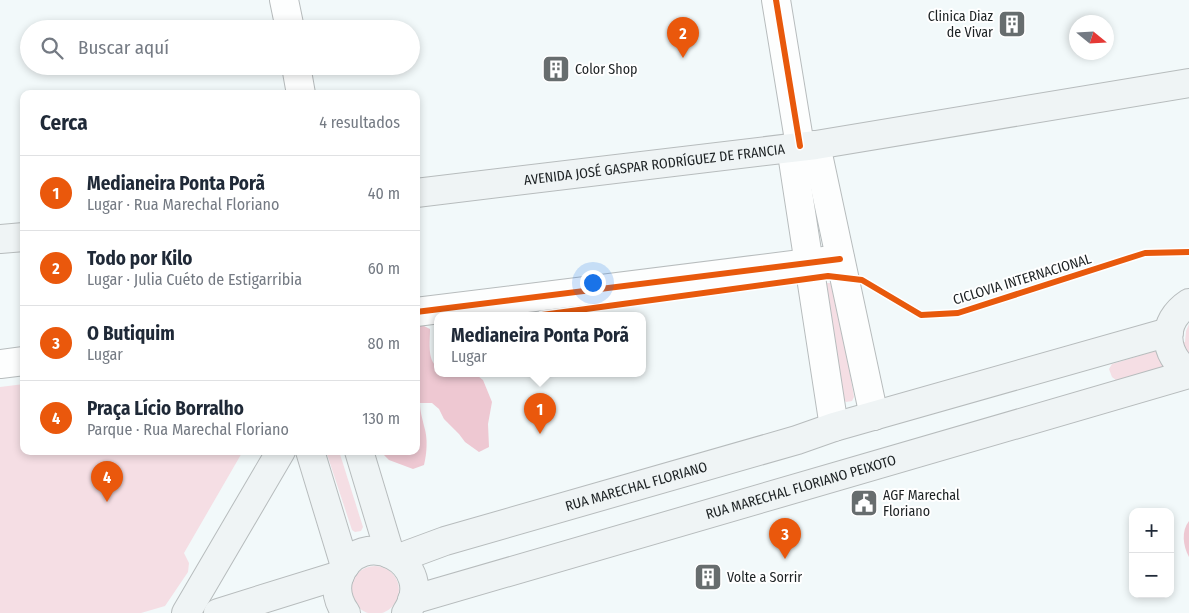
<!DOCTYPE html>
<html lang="es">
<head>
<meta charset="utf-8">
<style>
	:root { --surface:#fff; --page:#f6f6f7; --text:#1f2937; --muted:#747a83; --line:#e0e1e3; --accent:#ea580c }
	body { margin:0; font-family:"Fira Sans Condensed",sans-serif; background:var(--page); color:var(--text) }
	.controls { position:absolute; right:15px; bottom:15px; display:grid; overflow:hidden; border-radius:10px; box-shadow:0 2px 8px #0003 }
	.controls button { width:45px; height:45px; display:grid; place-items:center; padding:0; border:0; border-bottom:1px solid var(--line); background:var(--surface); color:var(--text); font:25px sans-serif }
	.compass { position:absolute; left:1069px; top:15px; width:45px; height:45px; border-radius:50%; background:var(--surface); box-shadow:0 2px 8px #0003; rotate:108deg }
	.you { position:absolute; left:592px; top:282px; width:18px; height:18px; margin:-12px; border:4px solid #fff; border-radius:50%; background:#1a73e8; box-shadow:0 0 0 8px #1a73e833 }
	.badge { display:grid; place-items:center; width:32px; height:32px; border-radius:50%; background:var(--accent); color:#fff; font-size:16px; font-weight:700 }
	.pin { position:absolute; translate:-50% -41px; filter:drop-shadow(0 1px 2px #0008) }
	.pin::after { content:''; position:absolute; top:26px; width:18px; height:15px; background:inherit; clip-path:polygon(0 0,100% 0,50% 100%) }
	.popup { position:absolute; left:434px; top:312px; width:212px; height:65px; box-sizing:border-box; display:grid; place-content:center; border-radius:10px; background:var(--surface); filter:drop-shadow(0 1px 4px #0005); font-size:16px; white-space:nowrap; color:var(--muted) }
	.popup b { font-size:19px; color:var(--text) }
	.popup::after { content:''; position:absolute; left:50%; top:100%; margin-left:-10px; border:10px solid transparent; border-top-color:var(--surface) }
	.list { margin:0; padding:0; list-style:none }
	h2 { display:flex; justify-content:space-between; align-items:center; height:65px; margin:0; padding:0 20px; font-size:21px }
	h2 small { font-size:16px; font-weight:400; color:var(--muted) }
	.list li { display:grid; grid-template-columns:32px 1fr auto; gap:15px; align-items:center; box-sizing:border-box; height:75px; padding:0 20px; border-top:1px solid var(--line) }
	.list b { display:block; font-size:19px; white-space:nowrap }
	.list p { margin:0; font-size:16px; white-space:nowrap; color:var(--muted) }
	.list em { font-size:16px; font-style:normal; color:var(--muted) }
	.icon { flex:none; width:28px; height:28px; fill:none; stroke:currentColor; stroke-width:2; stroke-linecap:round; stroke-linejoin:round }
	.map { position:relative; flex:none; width:1189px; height:613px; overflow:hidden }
	.search { position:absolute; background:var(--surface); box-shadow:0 2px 8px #0003; left:20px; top:20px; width:400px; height:55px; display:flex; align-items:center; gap:12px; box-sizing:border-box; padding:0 18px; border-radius:28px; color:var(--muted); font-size:19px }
	.panel { position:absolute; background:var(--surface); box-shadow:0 2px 8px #0003; left:20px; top:90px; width:400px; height:365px; border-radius:10px }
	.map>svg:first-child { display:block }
	.green { fill:#f5dee4 }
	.forest { fill:#eec8d2 }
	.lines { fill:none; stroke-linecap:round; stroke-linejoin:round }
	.minor-casing { stroke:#b7bcbd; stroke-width:30 }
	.secondary-casing { stroke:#b7bcbd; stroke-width:30 }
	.minor { stroke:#fdfefe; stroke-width:28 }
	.secondary { stroke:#eff4f5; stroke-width:28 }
	.cycleway-casing { stroke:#fff; stroke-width:9 }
	.cycleway { stroke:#e8590c; stroke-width:6 }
	.labels { text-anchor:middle; stroke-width:4; stroke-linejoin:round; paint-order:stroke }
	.poi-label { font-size:14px; fill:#1c2123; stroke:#fff; text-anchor:start }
	.street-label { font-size:14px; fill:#1c2123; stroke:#fff }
</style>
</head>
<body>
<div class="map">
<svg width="1189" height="613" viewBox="0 0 1189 613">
	<rect width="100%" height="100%" fill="#f2f9fa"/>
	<g class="green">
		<path d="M 825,283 L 832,283 L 835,285 L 854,397 L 852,401 L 846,402 L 844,400 Z"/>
		<path d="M 1189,324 L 1189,360 L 1116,380 L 1112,377 L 1109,369 L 1112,364 L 1185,342 L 1186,331 Z"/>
		<path d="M 24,384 L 24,451 L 243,451 L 184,553 L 189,563 L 188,572 L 165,606 L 141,613 L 0,613 L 0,387 Z"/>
		<path d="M 326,451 L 339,451 L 363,527 L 361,531 L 355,532 L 352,530 Z"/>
		<circle cx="375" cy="590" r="24"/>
	</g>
	<g class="forest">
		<path d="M 416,322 L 430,329 C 430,341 427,359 437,367 L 438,373 L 445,373 L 453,377 L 463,374 L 474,373 L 483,380 L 492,402 L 488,424 L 489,447 L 479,452 L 465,442 L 459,434 L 444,419 L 439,409 L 432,403 L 420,403 C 420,411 422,417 424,426 C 428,438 427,453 424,465 L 413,469 L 389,460 L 380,451 L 416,451 Z"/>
		<path d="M 1189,521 L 1189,557 C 1183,546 1181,531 1189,521 Z"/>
	</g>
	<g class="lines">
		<g class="minor-casing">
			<g id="minor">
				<path d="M 284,0 L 290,29"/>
				<path d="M 776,0 L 800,146"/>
				<path d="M 296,66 L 301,94"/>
				<path d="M 816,145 L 874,416"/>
				<path d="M 791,147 L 834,427"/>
				<path d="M 416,312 L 840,259"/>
				<path d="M 0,364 L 24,361"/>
			</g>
		</g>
		<g class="secondary-casing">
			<g id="secondary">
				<path id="s1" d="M 416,193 L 816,145 L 1189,83"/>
				<path d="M 0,239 L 24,237"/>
				<path d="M 1189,303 C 1160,322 1163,354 1189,373"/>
				<path d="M 310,451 L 345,566"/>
				<path d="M 359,451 L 390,554"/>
				<path id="s2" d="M 399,558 L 445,541 L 797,440 L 834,427 L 1169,332"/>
				<path id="s3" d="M 412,600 L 1189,374"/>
				<path d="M 186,613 L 281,451"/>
				<path d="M 218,613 L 340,575"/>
				<path d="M 346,613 C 338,602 335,589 339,577 C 360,521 440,564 406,613"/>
			</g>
		</g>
		<use href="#minor" class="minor"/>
		<use href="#secondary" class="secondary"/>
		<g class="cycleway-casing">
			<g id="cycleway">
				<path d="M 776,0 L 800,146"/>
				<path d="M 416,312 L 840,259"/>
				<path d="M 542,315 L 828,276 L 862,280 L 921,315 L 958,313 L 1145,253 L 1189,252"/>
			</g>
		</g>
		<use href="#cycleway" class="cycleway"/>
	</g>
	<defs>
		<g id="building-square" transform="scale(1.4375)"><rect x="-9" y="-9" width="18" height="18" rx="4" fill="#676d6e" stroke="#fff"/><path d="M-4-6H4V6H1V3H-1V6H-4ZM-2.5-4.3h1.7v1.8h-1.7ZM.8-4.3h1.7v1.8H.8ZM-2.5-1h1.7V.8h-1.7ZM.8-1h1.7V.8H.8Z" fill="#fff"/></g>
		<g id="civic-square" transform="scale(1.4375)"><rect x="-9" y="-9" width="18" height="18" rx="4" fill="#676d6e" stroke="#fff"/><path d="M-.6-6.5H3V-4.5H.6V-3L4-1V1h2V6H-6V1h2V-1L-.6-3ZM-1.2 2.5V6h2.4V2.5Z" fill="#fff"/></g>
	</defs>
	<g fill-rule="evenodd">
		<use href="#building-square" x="1012" y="24"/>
		<use href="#building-square" x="556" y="69"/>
		<use href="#civic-square" x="864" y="503"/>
		<use href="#building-square" x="708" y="577"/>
	</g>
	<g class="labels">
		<g class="poi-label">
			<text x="993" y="21" text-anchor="end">Clinica Diaz<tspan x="993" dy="16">de Vivar</tspan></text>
			<text x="575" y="74">Color Shop</text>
			<text x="883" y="500">AGF Marechal<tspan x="883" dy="16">Floriano</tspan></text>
			<text x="727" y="582">Volte a Sorrir</text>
		</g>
		<g class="street-label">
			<text dy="5" stroke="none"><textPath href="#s1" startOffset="240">AVENIDA JOSÉ GASPAR RODRÍGUEZ DE FRANCIA</textPath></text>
			<text transform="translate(1022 279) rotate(-17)" y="5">CICLOVIA INTERNACIONAL</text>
			<text dy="5" stroke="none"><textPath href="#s2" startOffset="248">RUA MARECHAL FLORIANO</textPath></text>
			<text dy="5" stroke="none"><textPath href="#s3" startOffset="405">RUA MARECHAL FLORIANO PEIXOTO</textPath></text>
		</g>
	</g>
</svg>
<div class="controls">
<button>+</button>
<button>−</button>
</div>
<svg class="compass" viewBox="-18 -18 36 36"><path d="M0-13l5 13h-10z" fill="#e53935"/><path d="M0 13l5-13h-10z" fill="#747a83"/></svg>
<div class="you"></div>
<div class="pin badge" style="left:540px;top:434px">1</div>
<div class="popup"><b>Medianeira Ponta Porã</b>Lugar</div>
<div class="pin badge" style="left:683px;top:58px">2</div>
<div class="pin badge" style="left:785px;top:559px">3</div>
<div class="pin badge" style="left:107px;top:502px">4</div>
<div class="search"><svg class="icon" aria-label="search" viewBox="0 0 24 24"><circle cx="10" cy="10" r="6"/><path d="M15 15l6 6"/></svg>Buscar aquí</div>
<section class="panel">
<h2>Cerca<small>4 resultados</small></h2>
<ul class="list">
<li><span class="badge">1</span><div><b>Medianeira Ponta Porã</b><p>Lugar · Rua Marechal Floriano</p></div><em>40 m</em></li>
<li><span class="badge">2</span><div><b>Todo por Kilo</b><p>Lugar · Julia Cuéto de Estigarribia</p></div><em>60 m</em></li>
<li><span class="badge">3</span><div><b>O Butiquim</b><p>Lugar</p></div><em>80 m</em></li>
<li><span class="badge">4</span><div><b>Praça Lício Borralho</b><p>Parque · Rua Marechal Floriano</p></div><em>130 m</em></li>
</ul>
</section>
</div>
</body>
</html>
